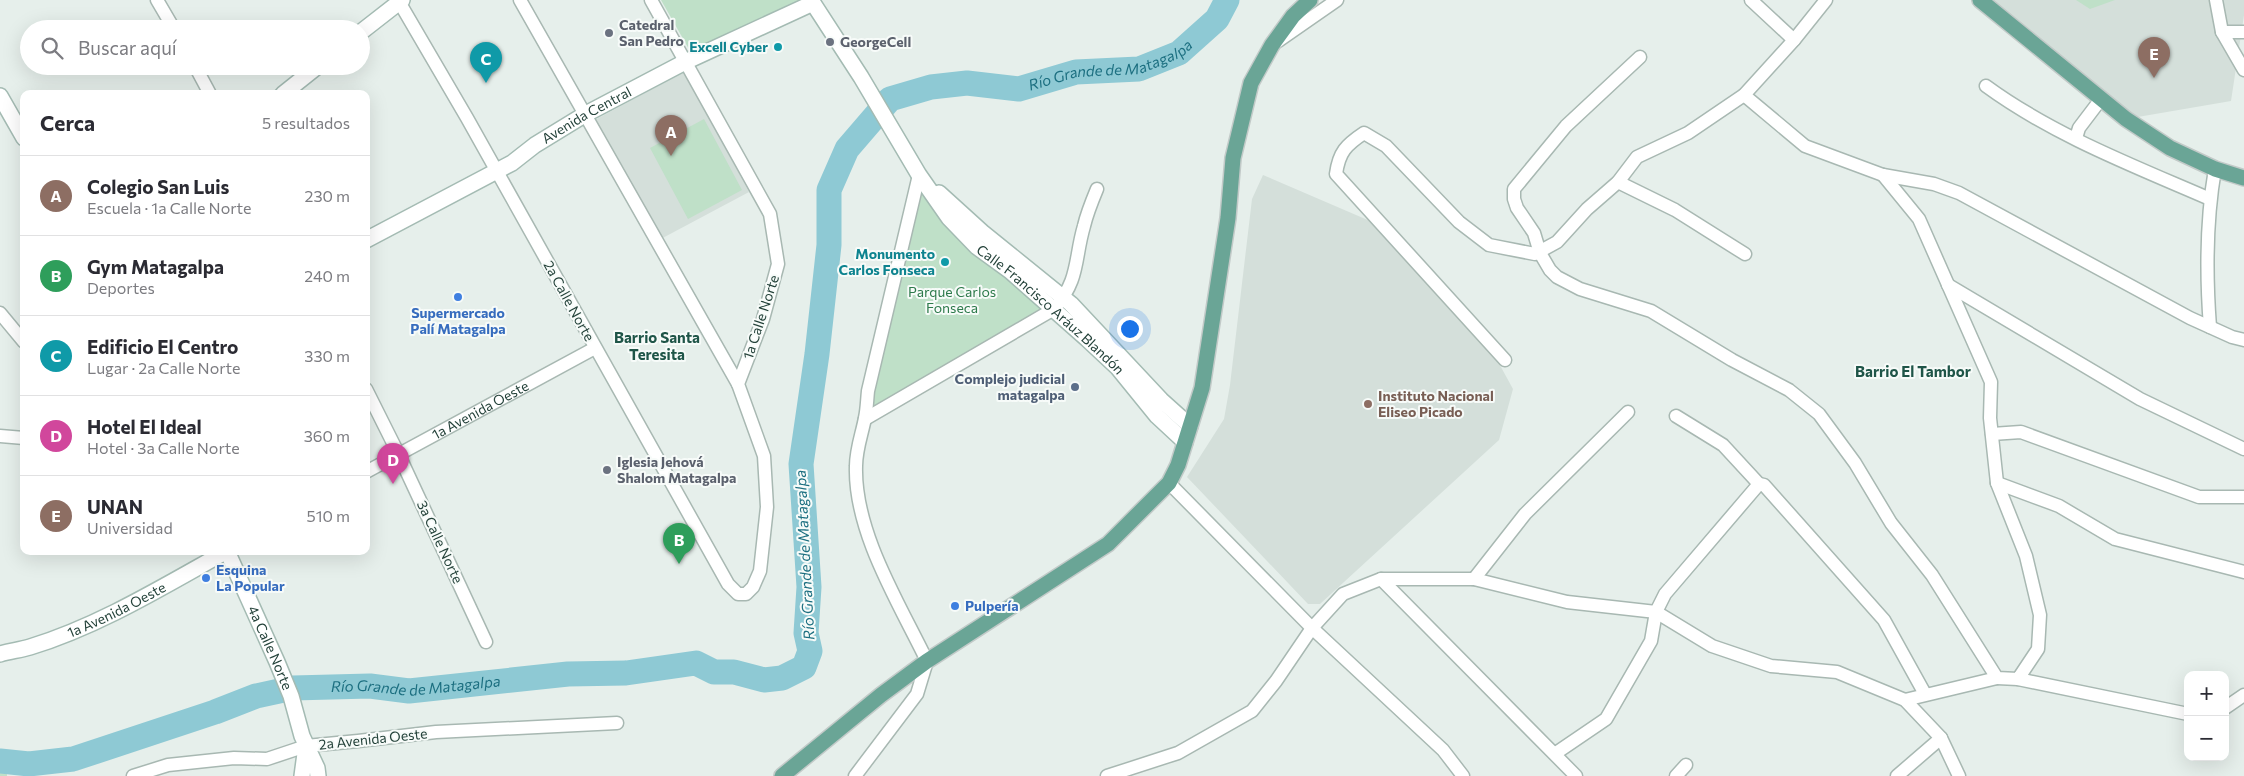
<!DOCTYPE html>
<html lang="es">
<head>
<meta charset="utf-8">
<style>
	:root { --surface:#fff; --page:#f2f2f3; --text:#2b2b33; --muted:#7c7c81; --line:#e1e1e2; --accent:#db2777 }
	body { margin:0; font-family:Commissioner,sans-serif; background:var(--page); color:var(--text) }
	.controls { position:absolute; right:15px; bottom:15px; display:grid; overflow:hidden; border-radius:10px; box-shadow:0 5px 20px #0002 }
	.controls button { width:45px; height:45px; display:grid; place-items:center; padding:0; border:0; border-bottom:1px solid var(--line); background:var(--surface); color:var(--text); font:25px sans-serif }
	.you { position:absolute; left:1129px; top:328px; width:18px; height:18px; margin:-12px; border:4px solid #fff; border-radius:50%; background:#1a73e8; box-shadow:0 0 0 8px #1a73e833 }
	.badge { display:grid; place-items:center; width:32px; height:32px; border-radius:50%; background:var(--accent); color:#fff; font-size:16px; font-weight:700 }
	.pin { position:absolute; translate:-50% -41px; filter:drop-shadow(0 1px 2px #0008) }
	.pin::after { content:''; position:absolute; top:26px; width:18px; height:15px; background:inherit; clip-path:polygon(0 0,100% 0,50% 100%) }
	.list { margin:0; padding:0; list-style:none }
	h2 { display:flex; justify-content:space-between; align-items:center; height:65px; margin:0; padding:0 20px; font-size:21px }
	h2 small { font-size:16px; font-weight:400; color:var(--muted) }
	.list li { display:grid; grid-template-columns:32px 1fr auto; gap:15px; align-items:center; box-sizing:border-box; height:80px; padding:0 20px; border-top:1px solid var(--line) }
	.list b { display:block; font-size:19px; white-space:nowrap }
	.list p { margin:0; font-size:16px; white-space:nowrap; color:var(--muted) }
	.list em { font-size:16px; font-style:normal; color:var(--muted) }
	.icon { flex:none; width:28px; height:28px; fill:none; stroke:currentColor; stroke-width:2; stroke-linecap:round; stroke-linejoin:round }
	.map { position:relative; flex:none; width:2244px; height:776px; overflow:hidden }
	.search { position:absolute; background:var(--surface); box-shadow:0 5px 20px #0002; left:20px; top:20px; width:350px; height:55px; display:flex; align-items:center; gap:12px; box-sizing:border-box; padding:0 18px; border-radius:28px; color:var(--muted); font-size:19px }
	.panel { position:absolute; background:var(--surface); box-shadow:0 5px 20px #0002; left:20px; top:90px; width:350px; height:465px; border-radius:10px }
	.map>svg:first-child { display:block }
	.built { fill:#d4dfda }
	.green { fill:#bfe0c8 }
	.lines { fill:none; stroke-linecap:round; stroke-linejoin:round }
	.river { stroke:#8ec9d4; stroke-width:25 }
	.street-casing { stroke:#a8b8b2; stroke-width:15 }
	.secondary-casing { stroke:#a4bbb3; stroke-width:18 }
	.primary-casing { stroke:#c2cac8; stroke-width:18 }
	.street { stroke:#fff; stroke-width:12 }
	.secondary { stroke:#fff; stroke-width:15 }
	.primary { stroke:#6aa596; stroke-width:15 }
	.worship-dot { fill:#6b7280; stroke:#f7fbf9; stroke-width:2 }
	.culture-dot { fill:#0f9aa8; stroke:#f7fbf9; stroke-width:2 }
	.shop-dot { fill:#3f7fe0; stroke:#f7fbf9; stroke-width:2 }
	.service-dot { fill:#5c6f8a; stroke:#f7fbf9; stroke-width:2 }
	.education-dot { fill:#8d6e63; stroke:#f7fbf9; stroke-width:2 }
	.labels { text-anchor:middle; stroke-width:4; stroke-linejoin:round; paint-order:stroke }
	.worship-label { font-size:14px; font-weight:bold; fill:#5b616d; stroke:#f7fbf9; text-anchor:start }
	.culture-label { font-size:14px; font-weight:bold; fill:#0d838f; stroke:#f7fbf9; text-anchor:end }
	.street-label { font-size:14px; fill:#24423a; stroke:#f7fbf9 }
	.park-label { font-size:14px; fill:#2d7a4b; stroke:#f7fbf9 }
	.shop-label { font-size:14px; font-weight:bold; fill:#366cbe; stroke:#f7fbf9; text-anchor:start }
	.service-label { font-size:14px; font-weight:bold; fill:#4e5e75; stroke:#f7fbf9; text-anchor:end }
	.education-label { font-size:14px; font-weight:bold; fill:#785e54; stroke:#f7fbf9; text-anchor:start }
	.water-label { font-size:15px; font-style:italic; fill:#1c6f80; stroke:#f7fbf9 }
	.neighbourhood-label { font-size:15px; font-weight:bold; fill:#1f5548; stroke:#f7fbf9 }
</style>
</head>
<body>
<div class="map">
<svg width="2244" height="776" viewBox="0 0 2244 776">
	<rect width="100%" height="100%" fill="#e6efeb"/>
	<g class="built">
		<path d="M 1983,0 L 2244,0 L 2244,15 L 2231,101 L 2126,119 Z"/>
		<path d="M 684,72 L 749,192 L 657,241 L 593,121 Z"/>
		<path d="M 1263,175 L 1377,224 L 1496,358 L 1513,389 L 1499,440 L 1320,604 L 1308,604 L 1187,477 L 1224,419 L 1230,385 L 1252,199 Z"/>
	</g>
	<g class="green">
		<path d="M 661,0 L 801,0 L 803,2 L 690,51 Z"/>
		<path d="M 2076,0 L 2115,0 L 2090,9 Z"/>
		<path d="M 704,119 L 742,190 L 688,219 L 650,148 Z"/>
		<path d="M 919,175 L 1054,309 L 865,419 Z"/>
		<path d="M 0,761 L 6,761 L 7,776 L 0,776 Z"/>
	</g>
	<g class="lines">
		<path class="river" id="s1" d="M 0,761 L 29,764 L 73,759 L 215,712 L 256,696 L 293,688 L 370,686 L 409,691 L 568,674 L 626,673 L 696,663 L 714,672 L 734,672 L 764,680 L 782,678 L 804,667 L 810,651 L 806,633 L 809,587 L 801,464 L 817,354 L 829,245 L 829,190 L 847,149 L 890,99 L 931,87 L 967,83 L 1019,89 L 1076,72 L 1139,69 L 1179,53 L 1217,19 L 1227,0"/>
		<g class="street-casing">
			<g id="street">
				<path d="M 157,0 L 174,29"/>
				<path d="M 398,0 L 467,118 L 728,584 L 738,594 L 746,594 L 753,587 L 760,571 L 767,507 L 764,456 L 738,384 L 763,319 L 778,264 L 770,214 L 651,0"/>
				<path d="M 520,0 L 738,384"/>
				<path d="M 1751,0 L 1794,40"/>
				<path d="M 2216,0 L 2222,32 L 2244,70"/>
				<path d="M 2222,32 L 2244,32"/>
				<path d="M 1278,41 L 1337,0"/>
				<path d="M 1640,57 L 1566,126 L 1514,189 L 1514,199 L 1517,208 L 1534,233 L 1540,253 L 1550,270 L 1557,277 L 1580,289 L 1651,311 L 1732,360 L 1789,390 L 1819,414 L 1855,463 L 1891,523 L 1932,575 L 1997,678 L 2018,679 L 2038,649 L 2040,615 L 2026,556 L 1997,483 L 1990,418 L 1991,382 L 1919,219 L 1883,175"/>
				<path d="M 195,66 L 210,94"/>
				<path d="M 1986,86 C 2053,135 2134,166 2210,199"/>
				<path d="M 1744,95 L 1805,146 L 1883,175 L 1934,184 L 1959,193 L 2190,318 L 2232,337 L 2244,340"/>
				<path d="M 2076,138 L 2079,128 L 2101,99"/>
				<path d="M 1618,182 L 1675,210 L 1745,254"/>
				<path d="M 1948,285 L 2140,399 L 2244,449"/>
				<path d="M 0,313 L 24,342"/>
				<path d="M 2210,327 C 2206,275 2206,221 2215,169"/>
				<path d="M 1505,360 L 1336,174 C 1339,152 1346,145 1364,133 L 1386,146 L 1459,222 L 1489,245 L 1535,254 L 1557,242 L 1587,209 L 1618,182 L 1637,157 L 1688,133 L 1744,95 L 1794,40 L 1826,0"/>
				<path d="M 366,389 L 398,453 L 486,642"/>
				<path d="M 1676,416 L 1723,445 L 1759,484"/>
				<path d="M 865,419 L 1054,309 C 1080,279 1074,260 1084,226 C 1087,213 1092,201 1097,189"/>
				<path d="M 1992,434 L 2021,432 L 2199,497 L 2244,497"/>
				<path d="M 0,436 L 24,438"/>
				<path id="s2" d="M 366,472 L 595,348"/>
				<path d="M 1169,483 L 1312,628 L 1443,750 L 1463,776"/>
				<path d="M 1997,483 L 2059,506 L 2115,539 L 2244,572"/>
				<path d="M 1381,579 L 1576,776"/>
				<path d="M 1474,579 L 1525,514 L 1628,412"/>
				<path d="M 2018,679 L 2188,714"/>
				<path d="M 1905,700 L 1997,678"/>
				<path d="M 2225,708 L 2244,695"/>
				<path d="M 1556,753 L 1606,719 L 1651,641 L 1656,612 L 1665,594 L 1759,484 L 1764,485 L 1884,620 L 1925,694"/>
				<path d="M 133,776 L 168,765 L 234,758 L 267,759 L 306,746 L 358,741 L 436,732 L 617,723"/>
				<path d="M 855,776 L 917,694 L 927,661 C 899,603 854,532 856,466 C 856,449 862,434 865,418 C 867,409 867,400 868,391 L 919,175"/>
				<path d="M 1107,776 L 1178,753 L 1252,711 L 1276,681 L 1312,628 L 1343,594 L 1381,579 L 1474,579 L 1567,602 L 1656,612 L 1712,646 L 1771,666 L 1837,672 L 1905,700 L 1941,738 L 1959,776"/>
				<path d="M 1676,776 L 1686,765"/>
				<path d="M 1897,776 L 1941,738"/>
			</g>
		</g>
		<g class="secondary-casing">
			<g id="secondary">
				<path id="s3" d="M 811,0 L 861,77 L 919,175 L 949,218 L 977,247 L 1010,271 L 1087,339 L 1118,368 L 1157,416 L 1185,442"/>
				<path d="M 361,32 L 402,0"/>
				<path d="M 283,94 L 318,66"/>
				<path d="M 0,96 L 24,138"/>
				<path d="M 939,193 L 982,232 L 1071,304 L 1161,400 L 1190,426"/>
				<path id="s4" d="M 366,240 L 512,163 L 535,145 L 584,115 L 685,62 L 813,3"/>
				<path id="s5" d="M 227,551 L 277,662 L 291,696 L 302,736 L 317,768 L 318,776"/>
				<path id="s6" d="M 0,654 C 10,651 20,650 30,647 C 99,626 164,586 227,551"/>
				<path d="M 302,776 L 306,746"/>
			</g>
		</g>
		<g class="primary-casing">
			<g id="primary">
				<path d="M 1980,0 L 2126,119 L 2170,148 L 2215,169 L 2244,178"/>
				<path d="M 782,776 L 881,695 L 927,661 L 1108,544 L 1169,483 L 1178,465 L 1202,388 L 1228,218 L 1233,158 L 1251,83 L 1272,45 L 1293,16 L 1310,0"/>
			</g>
		</g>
		<use href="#street" class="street"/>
		<use href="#secondary" class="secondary"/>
		<use href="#primary" class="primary"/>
	</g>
	<g class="worship-dot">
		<circle cx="609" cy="33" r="5"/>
		<circle cx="830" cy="42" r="5"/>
		<circle cx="607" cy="470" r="5"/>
	</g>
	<g class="culture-dot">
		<circle cx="778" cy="47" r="5"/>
		<circle cx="945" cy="262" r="5"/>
	</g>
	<g class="shop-dot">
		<circle cx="458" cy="297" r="5"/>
		<circle cx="206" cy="578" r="5"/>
		<circle cx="955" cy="606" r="5"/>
	</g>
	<circle class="service-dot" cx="1075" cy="387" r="5"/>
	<circle class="education-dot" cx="1368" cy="404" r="5"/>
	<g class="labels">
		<g class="worship-label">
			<text x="619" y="30">Catedral<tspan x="619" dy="16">San Pedro</tspan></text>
			<text x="840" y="47">GeorgeCell</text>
			<text x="617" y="467">Iglesia Jehová<tspan x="617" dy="16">Shalom Matagalpa</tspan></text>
		</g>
		<g class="culture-label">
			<text x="768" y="52">Excell Cyber</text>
			<text x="935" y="259">Monumento<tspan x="935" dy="16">Carlos Fonseca</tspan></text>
		</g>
		<g class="street-label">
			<text dy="5" stroke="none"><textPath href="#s4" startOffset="254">Avenida Central</textPath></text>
			<text transform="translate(569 301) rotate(61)" y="5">2a Calle Norte</text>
			<text dy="5" stroke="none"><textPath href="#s3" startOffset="395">Calle Francisco Aráuz Blandón</textPath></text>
			<text transform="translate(761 317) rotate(-72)" y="5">1a Calle Norte</text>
			<text dy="5" stroke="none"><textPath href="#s2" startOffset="130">1a Avenida Oeste</textPath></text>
			<text transform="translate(440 542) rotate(65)" y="5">3a Calle Norte</text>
			<text dy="5" stroke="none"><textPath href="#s6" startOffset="125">1a Avenida Oeste</textPath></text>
			<text dy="5" stroke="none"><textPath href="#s5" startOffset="106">4a Calle Norte</textPath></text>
			<text transform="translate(373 739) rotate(-6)" y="5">2a Avenida Oeste</text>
		</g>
		<g class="park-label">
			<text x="952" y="297">Parque Carlos<tspan x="952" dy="16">Fonseca</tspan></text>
		</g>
		<g class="shop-label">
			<text x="458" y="318" text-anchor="middle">Supermercado<tspan x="458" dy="16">Palí Matagalpa</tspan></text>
			<text x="216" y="575">Esquina<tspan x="216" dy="16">La Popular</tspan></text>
			<text x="965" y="611">Pulpería</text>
		</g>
		<g class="service-label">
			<text x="1065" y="384">Complejo judicial<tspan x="1065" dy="16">matagalpa</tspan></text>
		</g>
		<g class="education-label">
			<text x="1378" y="401">Instituto Nacional<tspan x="1378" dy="16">Eliseo Picado</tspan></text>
		</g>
		<g class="water-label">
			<text dy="5" stroke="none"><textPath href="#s1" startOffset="1642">Río Grande de Matagalpa</textPath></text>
			<text transform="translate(805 555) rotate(-93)" y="5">Río Grande de Matagalpa</text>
			<text dy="5" stroke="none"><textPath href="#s1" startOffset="428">Río Grande de Matagalpa</textPath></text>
		</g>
		<g class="neighbourhood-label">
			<text x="657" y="343">Barrio Santa<tspan x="657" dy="17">Teresita</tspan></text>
			<text x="1913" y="377">Barrio El Tambor</text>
		</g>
	</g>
</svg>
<div class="controls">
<button>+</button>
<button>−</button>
</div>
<div class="you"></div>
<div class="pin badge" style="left:671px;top:156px;background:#8d6e63">A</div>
<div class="pin badge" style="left:679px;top:564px;background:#2e9e5b">B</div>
<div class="pin badge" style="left:486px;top:83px;background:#0f9aa8">C</div>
<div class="pin badge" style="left:393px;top:484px;background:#d1479c">D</div>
<div class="pin badge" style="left:2154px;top:78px;background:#8d6e63">E</div>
<div class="search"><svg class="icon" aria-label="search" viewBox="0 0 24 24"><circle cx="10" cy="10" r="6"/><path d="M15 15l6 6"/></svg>Buscar aquí</div>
<section class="panel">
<h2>Cerca<small>5 resultados</small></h2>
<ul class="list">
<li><span class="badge" style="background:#8d6e63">A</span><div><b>Colegio San Luis</b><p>Escuela · 1a Calle Norte</p></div><em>230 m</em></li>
<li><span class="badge" style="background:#2e9e5b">B</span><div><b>Gym Matagalpa</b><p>Deportes</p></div><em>240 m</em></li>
<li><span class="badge" style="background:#0f9aa8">C</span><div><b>Edificio El Centro</b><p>Lugar · 2a Calle Norte</p></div><em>330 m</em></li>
<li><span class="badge" style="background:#d1479c">D</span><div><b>Hotel El Ideal</b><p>Hotel · 3a Calle Norte</p></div><em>360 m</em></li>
<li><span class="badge" style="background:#8d6e63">E</span><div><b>UNAN</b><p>Universidad</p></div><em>510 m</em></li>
</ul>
</section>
</div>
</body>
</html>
